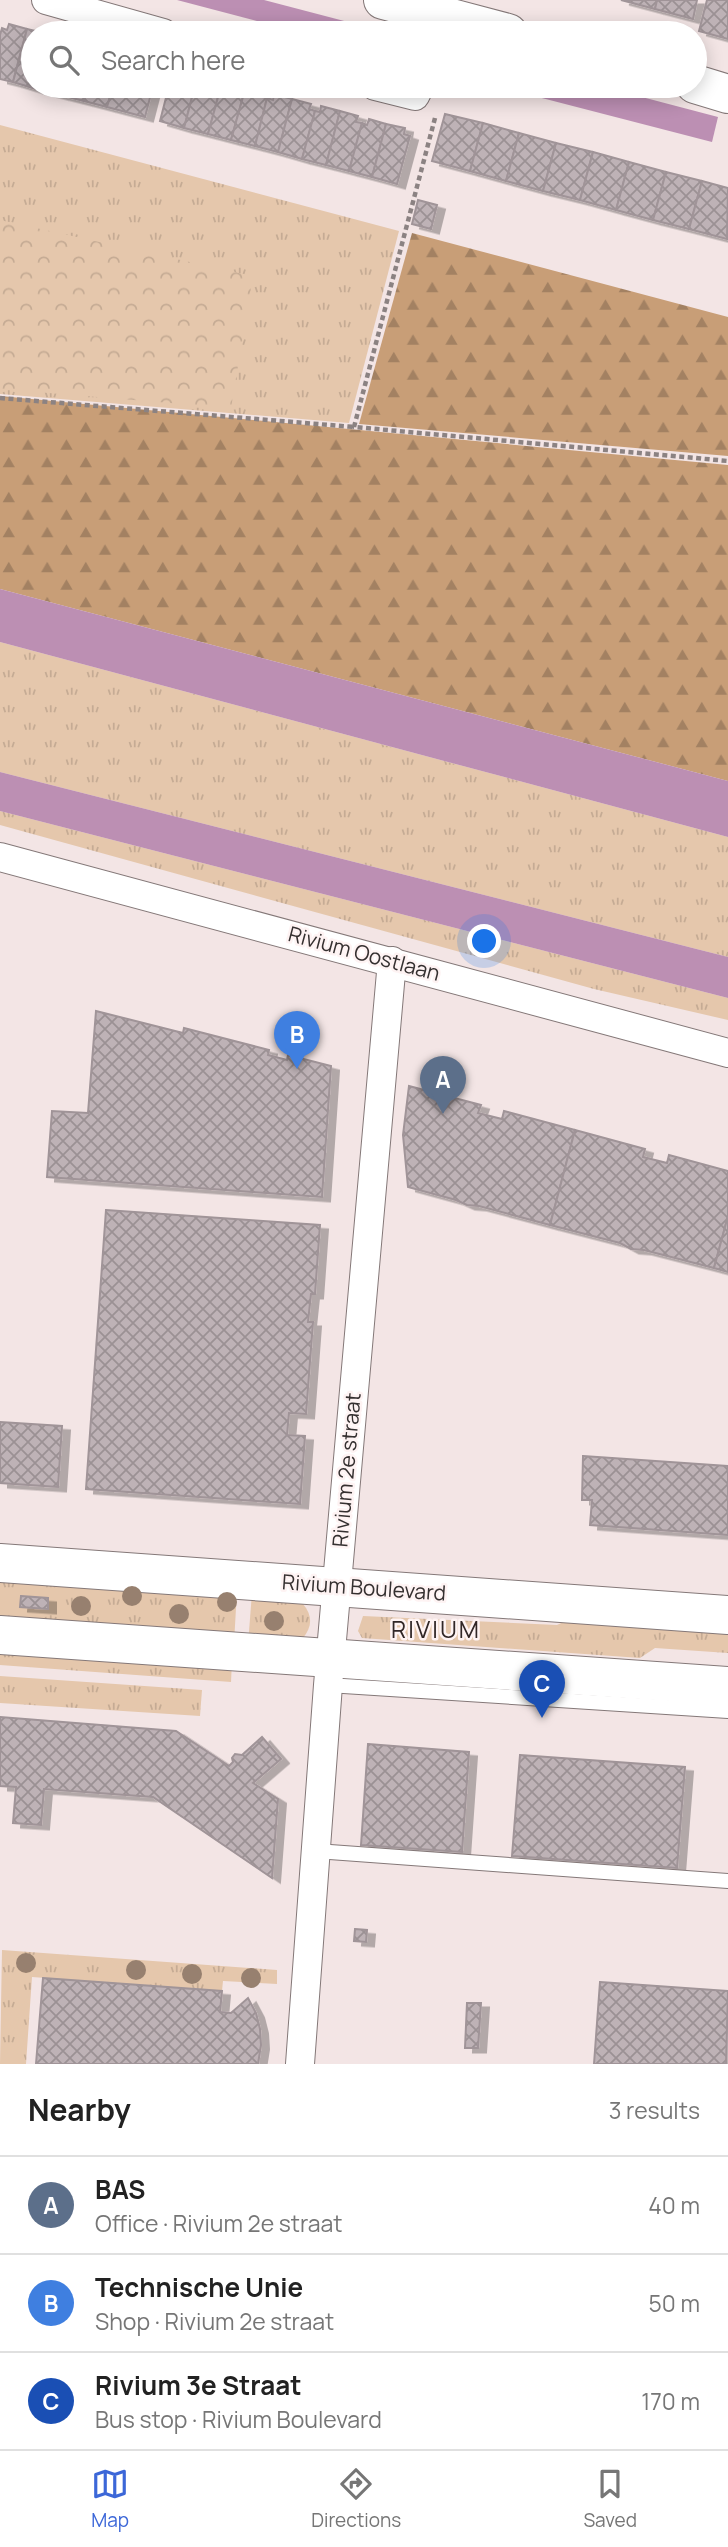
<!DOCTYPE html>
<html lang="en">
<head>
<meta charset="utf-8">
<style>
	:root { --surface:#fff; --page:#f6f6f6; --text:#222; --muted:#767676; --line:#e0e0e0; --accent:#3c67d8 }
	body { margin:0; font-family:Manrope,sans-serif; background:var(--page); color:var(--text) }
	.you { position:absolute; left:485px; top:942px; width:24px; height:24px; margin:-18px; border:5px solid #fff; border-radius:50%; background:#1a73e8; box-shadow:0 0 0 10px #1a73e833 }
	.badge { display:grid; place-items:center; width:46px; height:46px; border-radius:50%; background:var(--accent); color:#fff; font-size:23px; font-weight:700 }
	.pin { position:absolute; translate:-50% -58px; filter:drop-shadow(0 2px 4px #0008) }
	.pin::after { content:''; position:absolute; top:37px; width:24px; height:21px; background:inherit; clip-path:polygon(0 0,100% 0,50% 100%) }
	.list { margin:0; padding:0; list-style:none }
	h2 { display:flex; justify-content:space-between; align-items:center; height:91px; margin:0; padding:0 28px; font-size:30px }
	h2 small { font-size:23px; font-weight:400; color:var(--muted) }
	.list li { display:grid; grid-template-columns:46px 1fr auto; gap:21px; align-items:center; box-sizing:border-box; height:98px; padding:0 28px; border-top:2px solid var(--line) }
	.list b { display:block; font-size:26px; white-space:nowrap }
	.list p { margin:0; font-size:23px; white-space:nowrap; color:var(--muted) }
	.list em { font-size:23px; font-style:normal; color:var(--muted) }
	.icon { flex:none; width:38px; height:38px; fill:none; stroke:currentColor; stroke-width:2; stroke-linecap:round; stroke-linejoin:round }
	.map { position:relative; flex:none; width:728px; height:2064px; overflow:hidden }
	.search { position:absolute; background:var(--surface); box-shadow:0 4px 18px #0003; left:21px; right:21px; top:21px; height:77px; display:flex; align-items:center; gap:18px; box-sizing:border-box; padding:0 24px; border-radius:38px; color:var(--muted); font-size:26px }
	.sheet { height:385px; background:var(--surface) }
	nav { display:flex; justify-content:space-around; align-items:center; box-sizing:border-box; height:98px; border-top:2px solid var(--line); background:var(--surface); font-size:19px; color:var(--muted) }
	nav a { display:grid; justify-items:center; gap:4px }
	nav .on { color:var(--accent) }
	.map>svg:first-child { display:block }
	.grass { fill:url(#grass-tufts); fill-rule:evenodd }
	.forest { fill:url(#forest-firs) }
	.park { fill:url(#park-crowns) }
	.water { fill:#bc8fb3 }
	.building { fill:url(#building-cross-hatch); stroke:#a09498; stroke-width:2; filter:url(#shadow) }
	.lines { fill:none; stroke-linecap:round; stroke-linejoin:round }
	.lane-casing { stroke:#847878; stroke-width:16 }
	.street-casing { stroke:#847878; stroke-width:30 }
	.secondary-casing { stroke:#847878; stroke-width:40 }
	.path { stroke:#8b8282; stroke-width:4.5; stroke-dasharray:5 3.5; stroke-linecap:butt }
	.lane { stroke:#fff; stroke-width:14 }
	.street { stroke:#fff; stroke-width:28 }
	.secondary { stroke:#fff; stroke-width:38 }
	.tree { fill:#97806f }
	.labels { text-anchor:middle; stroke-width:5; stroke-linejoin:round; paint-order:stroke }
	.street-label { font-size:21px; fill:#353030; stroke:#fef3f3 }
	.quarter-label { font-size:24px; letter-spacing:2px; fill:#312727; stroke:#fef3f3 }
</style>
</head>
<body>
<div class="map">
<svg width="728" height="2064" viewBox="0 0 728 2064">
	<defs>
		<pattern id="grass-tufts" width="24" height="20" patternUnits="userSpaceOnUse" patternTransform="scale(1.75)"><rect width="24" height="20" fill="#e5c7ac"/><path d="M3 7l-1-3M5 7V3M7 7l1-3M15 17l-1-3M17 17v-4M19 17l1-3" fill="none" stroke="#c5ab94"/></pattern>
		<pattern id="forest-firs" width="22" height="20" patternUnits="userSpaceOnUse" patternTransform="scale(1.75)"><rect width="22" height="20" fill="#c89e77"/><path d="M5 1l3.5 6h-7zM16 11l3.5 6h-7z" fill="#a38162"/></pattern>
		<pattern id="park-crowns" width="20" height="18" patternUnits="userSpaceOnUse" patternTransform="scale(1.75)"><rect width="20" height="18" fill="#e5c7ac"/><path d="M2 6a3 3 0 1 1 6 0M12 15a3 3 0 1 1 6 0" fill="none" stroke="#c5ab94"/></pattern>
		<pattern id="building-cross-hatch" width="8" height="8" patternUnits="userSpaceOnUse" patternTransform="scale(1.75)"><rect width="8" height="8" fill="#beb2b6"/><path d="M0 0l8 8M0 8l8-8" fill="none" stroke="#9b9194"/></pattern>
		<filter id="shadow"><feDropShadow dx="8" dy="4.5" stdDeviation="0" flood-color="#0004"/></filter>
	</defs>
	<rect width="100%" height="100%" fill="#f3e5e5"/>
	<g class="grass">
		<path d="M 0,125 L 399,231 L 349,423 L 0,394 Z"/>
		<path d="M 0,642 L 728,837 L 728,957 L 0,772 Z"/>
		<path d="M 0,811 L 728,998 L 728,1020 L 594,989 L 0,825 Z"/>
		<path d="M 0,1574 L 237,1591 L 234,1643 L 0,1625 ZM 22,1596 L 48,1598 L 48,1609 L 20,1606 Z"/>
		<path d="M 252,1593 L 303,1604 C 313,1616 312,1627 303,1638 L 248,1644 Z"/>
		<path d="M 363,1616 L 557,1625 L 574,1617 L 728,1627 L 728,1653 L 655,1648 L 640,1658 L 362,1638 L 358,1631 Z"/>
		<path d="M 0,1644 L 232,1661 L 231,1682 L 0,1665 Z"/>
		<path d="M 0,1676 L 202,1690 L 200,1716 L 0,1703 Z"/>
		<path d="M 2,1950 L 277,1970 L 277,1984 L 223,1981 L 222,1991 L 32,1977 L 26,2064 L 0,2064 Z"/>
	</g>
	<g class="forest">
		<path d="M 412,233 L 728,317 L 728,456 L 359,424 Z"/>
		<path d="M 0,396 L 728,465 L 728,781 L 0,589 Z"/>
	</g>
	<path class="park" d="M 0,220 L 253,276 L 231,408 L 0,389 Z"/>
	<g class="water">
		<path d="M 177,0 L 264,0 L 390,33 L 303,33 Z"/>
		<path d="M 495,86 L 600,86 L 718,117 L 712,142 Z"/>
		<path d="M 0,589 L 728,781 L 728,837 L 0,642 Z"/>
		<path d="M 0,772 L 728,957 L 728,998 L 0,811 Z"/>
	</g>
	<g class="building">
		<path d="M 621,0 L 657,0 L 655,9 Z"/>
		<path d="M 657,0 L 697,0 L 693,19 L 655,9 Z"/>
		<path d="M 707,0 L 728,0 L 728,39 L 699,31 Z"/>
		<path d="M 9,24 L 27,29 L 13,82 L 0,79 L 0,35 L 2,28 L 7,30 Z"/>
		<path d="M 27,29 L 44,33 L 33,33 L 33,86 L 37,86 L 36,89 L 13,82 Z"/>
		<path d="M 37,86 L 62,86 L 60,95 L 36,89 Z"/>
		<path d="M 62,86 L 88,86 L 84,101 L 60,95 Z"/>
		<path d="M 88,86 L 113,86 L 107,107 L 84,101 Z"/>
		<path d="M 113,86 L 153,86 L 145,117 L 107,107 Z"/>
		<path d="M 169,86 L 195,86 L 184,128 L 160,121 Z"/>
		<path d="M 195,86 L 221,86 L 208,134 L 184,128 Z"/>
		<path d="M 221,86 L 246,86 L 231,140 L 208,134 Z"/>
		<path d="M 246,86 L 264,91 L 262,97 L 267,98 L 255,146 L 231,140 Z"/>
		<path d="M 274,94 L 292,99 L 278,152 L 255,146 L 267,98 L 273,100 Z"/>
		<path d="M 292,99 L 311,104 L 309,109 L 315,111 L 302,159 L 278,152 Z"/>
		<path d="M 321,106 L 340,111 L 326,165 L 302,159 L 315,111 L 320,112 Z"/>
		<path d="M 340,111 L 358,116 L 356,122 L 362,123 L 349,171 L 326,165 Z"/>
		<path d="M 445,114 L 483,123 L 470,171 L 432,161 Z"/>
		<path d="M 369,119 L 386,124 L 372,177 L 349,171 L 362,123 L 367,125 Z"/>
		<path d="M 483,123 L 519,133 L 506,181 L 470,171 Z"/>
		<path d="M 386,124 L 405,128 L 404,134 L 410,136 L 397,184 L 372,177 Z"/>
		<path d="M 519,133 L 556,143 L 543,191 L 506,181 Z"/>
		<path d="M 556,143 L 593,152 L 580,200 L 543,191 Z"/>
		<path d="M 593,152 L 629,162 L 616,210 L 580,200 Z"/>
		<path d="M 629,162 L 666,172 L 653,220 L 616,210 Z"/>
		<path d="M 666,172 L 702,181 L 689,229 L 653,220 Z"/>
		<path d="M 702,181 L 728,188 L 727,239 L 689,229 Z"/>
		<path d="M 418,200 L 437,205 L 431,229 L 412,224 Z"/>
		<path d="M 96,1011 L 183,1033 L 184,1028 L 269,1050 L 268,1055 L 287,1060 L 288,1055 L 331,1066 L 322,1197 L 47,1177 L 52,1111 L 88,1113 Z"/>
		<path d="M 409,1086 L 481,1105 L 478,1113 L 502,1119 L 504,1111 L 575,1130 L 550,1225 L 479,1206 L 467,1205 L 456,1200 L 408,1187 L 403,1135 Z"/>
		<path d="M 575,1130 L 645,1149 L 643,1157 L 667,1163 L 669,1155 L 728,1171 L 728,1216 L 714,1268 L 644,1250 L 631,1249 L 620,1243 L 550,1225 Z"/>
		<path d="M 106,1210 L 320,1225 L 315,1294 L 311,1294 L 308,1322 L 313,1322 L 306,1414 L 289,1413 L 287,1435 L 305,1436 L 300,1504 L 86,1489 Z"/>
		<path d="M 728,1216 L 728,1272 L 714,1268 Z"/>
		<path d="M 0,1422 L 62,1426 L 58,1487 L 0,1483 Z"/>
		<path d="M 583,1456 L 728,1466 L 728,1535 L 590,1525 L 592,1500 L 582,1500 Z"/>
		<path d="M 21,1596 L 48,1598 L 48,1609 L 20,1607 Z"/>
		<path d="M 0,1717 L 176,1731 L 229,1766 L 233,1762 L 232,1758 L 235,1754 L 242,1755 L 262,1737 L 281,1759 L 253,1783 L 278,1799 L 272,1878 L 153,1797 L 44,1789 L 41,1825 L 13,1823 L 16,1787 L 0,1786 Z"/>
		<path d="M 368,1744 L 469,1752 L 462,1852 L 361,1845 Z"/>
		<path d="M 520,1755 L 685,1767 L 677,1868 L 512,1856 Z"/>
		<path d="M 355,1929 L 367,1930 L 366,1942 L 354,1941 Z"/>
		<path d="M 43,1978 L 222,1991 L 220,2012 L 231,2013 L 248,1998 L 256,2013 L 260,2029 L 261,2045 L 258,2064 L 36,2064 Z"/>
		<path d="M 600,1982 L 728,1991 L 726,2064 L 594,2064 Z"/>
		<path d="M 467,2003 L 481,2003 L 478,2048 L 465,2048 Z"/>
	</g>
	<g class="lines">
		<g class="lane-casing">
			<g id="lane">
				<path d="M 328,1685 L 728,1711"/>
				<path d="M 316,1851 L 728,1881"/>
			</g>
		</g>
		<g class="street-casing">
			<g id="street">
				<path d="M 46,0 L 163,33"/>
				<path d="M 375,86 L 415,96 L 420,86"/>
				<path d="M 0,857 L 728,1053"/>
				<path d="M 300,2064 L 328,1685 L 392,961"/>
			</g>
		</g>
		<g class="secondary-casing">
			<g id="secondary">
				<path d="M 383,0 L 508,33"/>
				<path d="M 695,84 L 728,94"/>
				<path d="M 0,1563 L 728,1615"/>
				<path d="M 0,1635 L 728,1686"/>
			</g>
		</g>
		<g class="path">
			<path d="M 435,118 L 354,427 L 728,461"/>
			<path d="M 0,398 L 354,427"/>
		</g>
		<use href="#lane" class="lane"/>
		<use href="#street" class="street"/>
		<use href="#secondary" class="secondary"/>
	</g>
	<g class="tree">
		<circle cx="132" cy="1596" r="10"/>
		<circle cx="227" cy="1602" r="10"/>
		<circle cx="81" cy="1606" r="10"/>
		<circle cx="179" cy="1614" r="10"/>
		<circle cx="274" cy="1621" r="10"/>
		<circle cx="26" cy="1963" r="10"/>
		<circle cx="136" cy="1970" r="10"/>
		<circle cx="192" cy="1974" r="10"/>
		<circle cx="251" cy="1978" r="10"/>
	</g>
	<g class="labels">
		<g class="street-label">
			<text transform="translate(364 954) rotate(15)" y="7">Rivium Oostlaan</text>
			<text transform="translate(347 1470) rotate(-85)" y="7">Rivium 2e straat</text>
			<text transform="translate(364 1588) rotate(4)" y="7">Rivium Boulevard</text>
		</g>
		<g class="quarter-label">
			<text x="436" y="1638">RIVIUM</text>
		</g>
	</g>
</svg>
<div class="you"></div>
<div class="pin badge" style="left:443px;top:1114px;background:#5c6f8a">A</div>
<div class="pin badge" style="left:297px;top:1069px;background:#3f7fe0">B</div>
<div class="pin badge" style="left:542px;top:1718px;background:#1a4fb4">C</div>
<div class="search"><svg class="icon" aria-label="search" viewBox="0 0 24 24"><circle cx="10" cy="10" r="6"/><path d="M15 15l6 6"/></svg>Search here</div>
</div>
<section class="sheet">
<h2>Nearby<small>3 results</small></h2>
<ul class="list">
<li><span class="badge" style="background:#5c6f8a">A</span><div><b>BAS</b><p>Office · Rivium 2e straat</p></div><em>40 m</em></li>
<li><span class="badge" style="background:#3f7fe0">B</span><div><b>Technische Unie</b><p>Shop · Rivium 2e straat</p></div><em>50 m</em></li>
<li><span class="badge" style="background:#1a4fb4">C</span><div><b>Rivium 3e Straat</b><p>Bus stop · Rivium Boulevard</p></div><em>170 m</em></li>
</ul>
</section>
<nav>
<a class="on"><svg class="icon" aria-label="map" viewBox="0 0 24 24"><path d="M3 6l6-2 6 2 6-2v14l-6 2-6-2-6 2zM9 4v14M15 6v14"/></svg>Map</a>
<a><svg class="icon" aria-label="directions" viewBox="0 0 24 24"><path d="M12 3l9 9-9 9-9-9zM9 14v-3h6M13 9l2 2-2 2"/></svg>Directions</a>
<a><svg class="icon" aria-label="saved" viewBox="0 0 24 24"><path d="M7 4h10v16l-5-4-5 4z"/></svg>Saved</a>
</nav>
</body>
</html>
